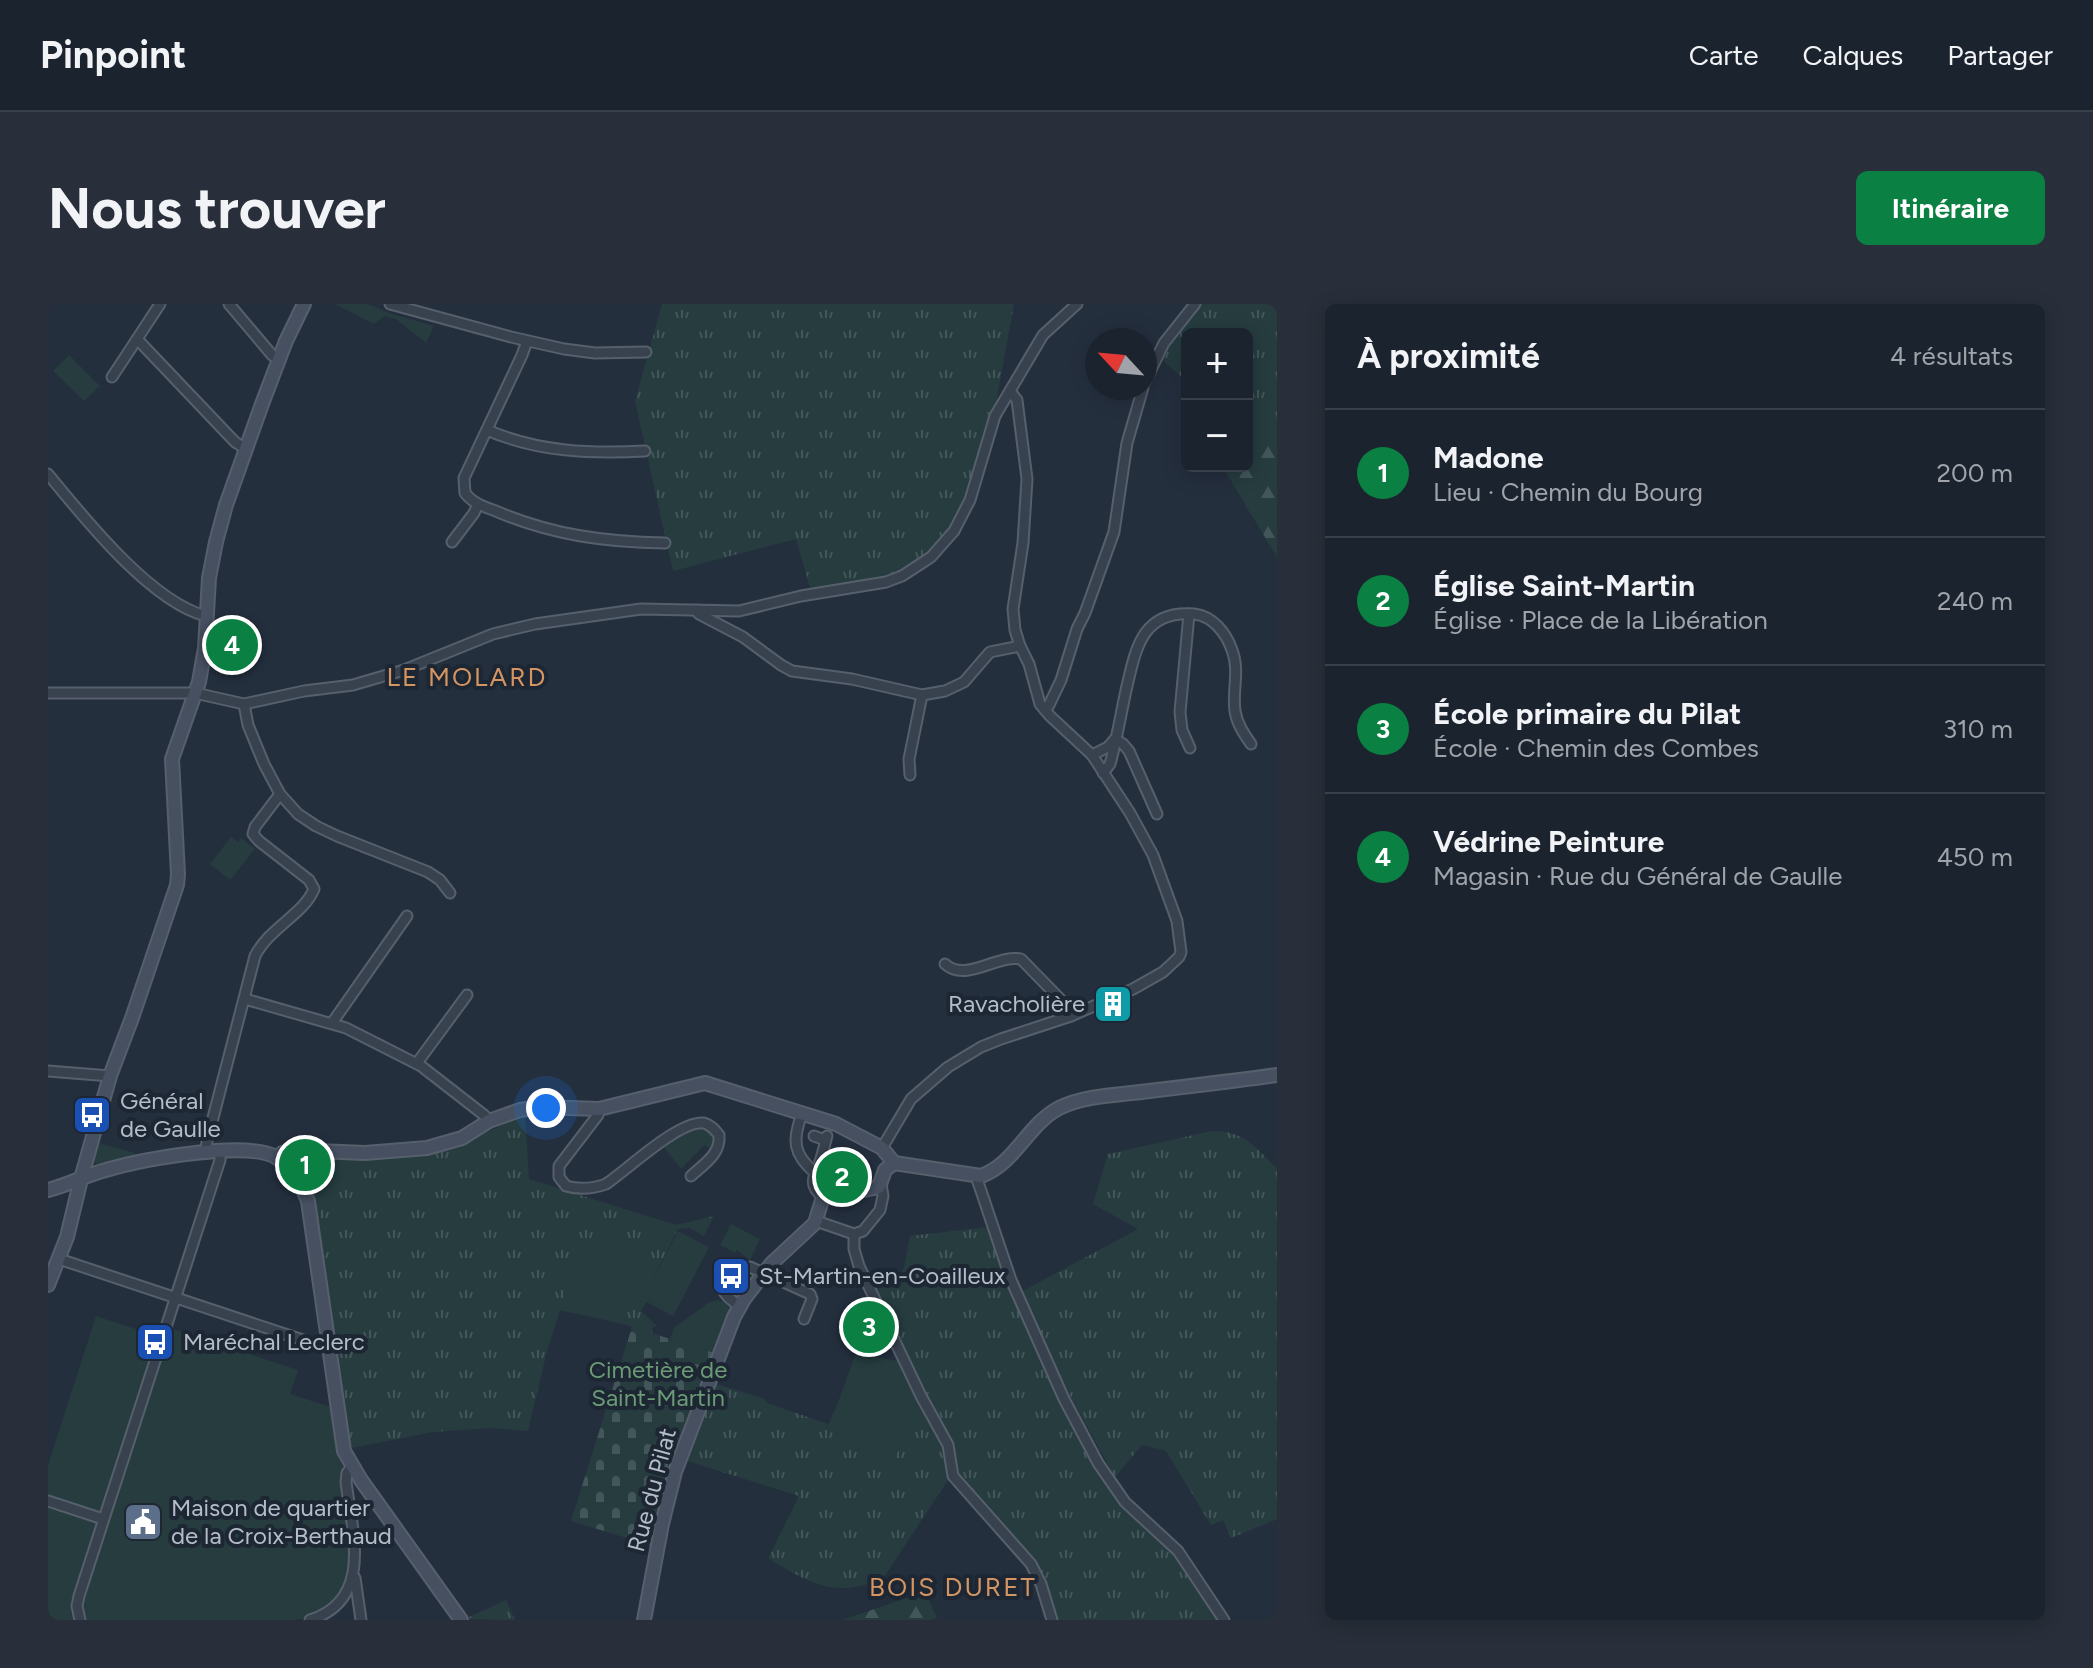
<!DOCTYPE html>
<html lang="fr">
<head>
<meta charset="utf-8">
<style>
	:root { --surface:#1b232e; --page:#282f3a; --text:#f1f3f6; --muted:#a0a4aa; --line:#39404a; --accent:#0b8043 }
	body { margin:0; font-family:Figtree,sans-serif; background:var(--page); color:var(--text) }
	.controls { position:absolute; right:24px; top:24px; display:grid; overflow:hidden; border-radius:12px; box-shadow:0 4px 20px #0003 }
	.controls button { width:72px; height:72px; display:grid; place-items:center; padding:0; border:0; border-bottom:2px solid var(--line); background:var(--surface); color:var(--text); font:40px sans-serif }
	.compass { position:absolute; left:1037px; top:24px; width:72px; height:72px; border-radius:50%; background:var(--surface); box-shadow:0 4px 20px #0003; rotate:296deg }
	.you { position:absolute; left:498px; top:804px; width:28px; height:28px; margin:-20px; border:6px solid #fff; border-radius:50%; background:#1a73e8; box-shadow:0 0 0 12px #1a73e833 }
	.badge { display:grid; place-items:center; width:52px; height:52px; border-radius:50%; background:var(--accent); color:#fff; font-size:26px; font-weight:700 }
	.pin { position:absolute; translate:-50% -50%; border:4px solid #fff; box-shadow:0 2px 8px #0006 }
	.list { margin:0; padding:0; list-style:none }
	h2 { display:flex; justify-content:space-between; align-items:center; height:104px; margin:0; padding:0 32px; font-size:34px }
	h2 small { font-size:26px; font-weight:400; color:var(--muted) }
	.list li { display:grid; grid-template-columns:52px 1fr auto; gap:24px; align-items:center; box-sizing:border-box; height:128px; padding:0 32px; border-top:2px solid var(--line) }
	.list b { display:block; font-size:30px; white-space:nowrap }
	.list p { margin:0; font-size:26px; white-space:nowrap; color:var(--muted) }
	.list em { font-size:26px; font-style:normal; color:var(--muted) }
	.map { position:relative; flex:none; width:1229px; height:1316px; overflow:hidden; border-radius:12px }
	header { display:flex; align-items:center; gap:48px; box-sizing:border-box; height:112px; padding:0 40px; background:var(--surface); border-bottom:2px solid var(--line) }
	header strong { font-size:38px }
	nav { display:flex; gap:44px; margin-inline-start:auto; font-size:28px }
	.intro { display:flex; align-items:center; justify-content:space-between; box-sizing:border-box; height:192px; padding:0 48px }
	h1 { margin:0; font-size:56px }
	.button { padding:20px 36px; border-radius:12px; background:var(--accent); color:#fff; font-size:28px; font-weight:700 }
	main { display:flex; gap:48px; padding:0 48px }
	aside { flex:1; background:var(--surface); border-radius:12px; box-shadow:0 4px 20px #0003 }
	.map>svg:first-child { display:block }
	.grass { fill:url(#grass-tufts) }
	.forest { fill:url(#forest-firs) }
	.cemetery { fill:url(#cemetery-stones) }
	.green { fill:#263c3f }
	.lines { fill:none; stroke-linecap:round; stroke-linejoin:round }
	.street-casing { stroke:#565f6c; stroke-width:13 }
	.secondary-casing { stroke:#565f6c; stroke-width:16 }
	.street { stroke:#38414e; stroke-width:9 }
	.secondary { stroke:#465061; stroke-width:12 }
	.labels { text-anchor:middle; stroke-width:8; stroke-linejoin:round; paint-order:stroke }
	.poi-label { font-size:24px; fill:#b4bcc9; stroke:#1d2633; text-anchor:start }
	.park-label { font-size:24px; fill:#6b9a76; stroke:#1d2633 }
	.street-label { font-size:24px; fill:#b4bcc9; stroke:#1d2633 }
	.neighbourhood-label { font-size:26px; letter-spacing:2px; fill:#d59563; stroke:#1d2633 }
</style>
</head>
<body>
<header>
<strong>Pinpoint</strong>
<nav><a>Carte</a><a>Calques</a><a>Partager</a></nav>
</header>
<div class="intro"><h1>Nous trouver</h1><a class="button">Itinéraire</a></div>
<main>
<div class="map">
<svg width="1229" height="1316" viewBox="0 0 1229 1316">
	<defs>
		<pattern id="grass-tufts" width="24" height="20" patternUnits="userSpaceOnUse" patternTransform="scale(2)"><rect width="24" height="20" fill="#263c3f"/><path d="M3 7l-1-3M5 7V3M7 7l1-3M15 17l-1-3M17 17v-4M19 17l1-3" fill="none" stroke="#435659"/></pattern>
		<pattern id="forest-firs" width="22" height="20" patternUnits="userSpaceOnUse" patternTransform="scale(2)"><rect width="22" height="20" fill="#263c3f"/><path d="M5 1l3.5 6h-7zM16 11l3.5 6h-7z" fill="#435659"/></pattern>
		<pattern id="cemetery-stones" width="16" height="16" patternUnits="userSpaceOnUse" patternTransform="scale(2)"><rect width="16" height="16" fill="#263c3f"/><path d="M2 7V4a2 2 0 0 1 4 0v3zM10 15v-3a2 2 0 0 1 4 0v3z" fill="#435659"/></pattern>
	</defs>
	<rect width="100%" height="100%" fill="#242f3e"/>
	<g class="grass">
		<path d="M 614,0 L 966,0 L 943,126 L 926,199 L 914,222 L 902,239 L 889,252 L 865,269 L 763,287 L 748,235 L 625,267 L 587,97 Z"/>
		<path d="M 1149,0 L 1229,0 L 1229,119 L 1199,108 L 1199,30 L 1139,30 L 1139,78 L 1112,54 Z"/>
		<path d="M 477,811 L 481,875 L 628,921 L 666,912 L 656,932 L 641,924 L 630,925 L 596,993 L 627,1009 L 625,1012 L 599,998 L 593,1007 L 609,1022 L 605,1023 L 604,1030 L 575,1020 L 597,960 L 534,937 L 499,1047 L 480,1127 L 442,1124 L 385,1128 L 303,1144 L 278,995 L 269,915 L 259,877 L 263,861 L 268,862 L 270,854 L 373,851 L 399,846 Z"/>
		<path d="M 1164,827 C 1197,827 1207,843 1229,864 L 1229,1215 L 1183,1234 L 1175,1216 L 1163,1221 L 1118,1147 L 1094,1141 L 1067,1173 L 1022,1092 L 973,988 L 1090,925 L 1045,900 L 1060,850 Z"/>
		<path d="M 939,923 L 1010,1096 L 1077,1205 L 1125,1247 L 1173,1316 L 1011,1316 L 996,1271 L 966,1231 L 911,1174 L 906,1145 L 816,967 L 851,974 L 856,964 L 862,932 Z"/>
		<path d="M 665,1079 L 717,1095 L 719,1099 L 780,1120 L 778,1124 L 842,1162 L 874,1101 L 900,1149 L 902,1173 L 834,1276 C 822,1279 809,1284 797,1284 C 768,1285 743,1268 720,1254 L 751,1192 L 636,1156 Z"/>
		<path d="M 458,1296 L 467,1316 L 417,1315 Z"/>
	</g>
	<g class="forest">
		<path d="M 1199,108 L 1229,119 L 1229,253 L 1174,162 L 1199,162 Z"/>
		<path d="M 877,1288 L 889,1314 L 883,1316 L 794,1316 Z"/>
	</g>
	<path class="cemetery" d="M 584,1023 L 667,1049 L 605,1242 L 523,1217 Z"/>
	<g class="green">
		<path d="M 287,0 L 320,0 L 341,9 L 386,22 L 378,39 L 348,15 L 336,12 L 326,20 Z"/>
		<path d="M 21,51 L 52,82 L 36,97 L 5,67 Z"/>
		<path d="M 183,533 L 190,538 L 193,534 L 207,545 L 182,576 L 162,560 Z"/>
		<path d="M 649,823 C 661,825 671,834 662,845 L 657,841 L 633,865 L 615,842 L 630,830 Z"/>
		<path d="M 51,839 L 87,849 L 86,852 L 49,860 L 46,857 Z"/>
		<path d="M 683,920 L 712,935 L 702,956 L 689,946 L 687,949 L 672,941 Z"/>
		<path d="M 630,927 L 661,943 L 627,1009 L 596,993 Z"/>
		<path d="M 534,937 L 597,944 L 597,960 L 575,1020 L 511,1006 Z"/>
		<path d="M 669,996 L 681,1000 L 683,1009 L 667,1049 L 622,1035 L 626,1024 L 660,999 Z"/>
		<path d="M 48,1012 L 109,1032 L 113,1021 L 250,1066 L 242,1090 L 283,1103 L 289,1137 L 293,1149 L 305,1252 L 298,1282 L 282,1302 L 259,1314 L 246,1316 L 0,1316 L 0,1161 Z"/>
		<path d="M 808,1049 L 854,1058 L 874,1101 L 842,1163 L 778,1125 L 789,1101 Z"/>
	</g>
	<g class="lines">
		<g class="street-casing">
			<g id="street">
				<path d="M 112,0 L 89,35 L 187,138 L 198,145"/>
				<path d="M 181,0 L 224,51 L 231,55"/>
				<path d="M 342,0 L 463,33 L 516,45 L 547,49 L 598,48"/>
				<path d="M 479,37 L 474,51 L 416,174 L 417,189 C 425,200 438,203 450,208 C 505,231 557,238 617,239"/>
				<path d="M 64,73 L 89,35"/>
				<path d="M 1097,78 L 1116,39 L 1147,0"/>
				<path d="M 439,126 C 490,148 543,150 597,147"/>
				<path d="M 0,170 C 36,214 103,298 158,312"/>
				<path d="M 404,238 L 426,209 L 430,200"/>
				<path d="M 648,306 L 651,310 L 695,333 L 733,361 L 744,367 L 804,375 L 874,391 L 897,387 L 916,378 L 942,348 L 972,342"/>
				<path d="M 1141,310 L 1132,408 L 1134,426 L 1142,444"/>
				<path d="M 0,389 L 147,389 L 196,400 L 256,387 L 305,381 L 356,366 L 445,330 L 487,320 L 593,305 L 691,307 L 753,292 L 838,278 L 854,272 L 883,253 L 906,227 L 922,196 L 947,112 L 995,31 L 1029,0"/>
				<path d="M 196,400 L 200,421 L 216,460 L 232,490 L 250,510 L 268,522 L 289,532 L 380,568 L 392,576 L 402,589"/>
				<path d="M 997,406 L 1001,401 L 1013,376 L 1029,325 L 1037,309 L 1066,228 L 1079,139 L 1095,84"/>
				<path d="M 1067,435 L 1075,440 L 1081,447 L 1109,510"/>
				<path d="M 1044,451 L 1060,443 L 1067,435"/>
				<path d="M 1055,469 L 1062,460 C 1069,435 1073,408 1079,382 C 1088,343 1095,306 1146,310 C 1165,312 1178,329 1184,346 C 1192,367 1184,386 1187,407 C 1189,420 1196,430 1203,440"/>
				<path d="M 862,471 L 861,455 L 874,391"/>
				<path d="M 897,660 C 918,679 949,650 973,655 L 1017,700 L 1023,712"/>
				<path d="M 197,695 L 298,724 L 373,762 L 436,811 L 441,817"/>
				<path d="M 284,719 L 359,612"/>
				<path d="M 369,759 L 419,691"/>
				<path d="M 0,767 L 62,772"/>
				<path d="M 551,805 L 550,811 L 511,862 L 511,873 L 518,882 C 532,886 544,885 558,880 C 579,866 631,816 656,819 C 663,821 667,826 671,831 C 673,850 656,860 643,872"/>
				<path d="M 754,810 C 744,836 745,850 767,869"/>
				<path d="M 766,832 L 777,836"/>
				<path d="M 834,844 L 863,795 L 900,763 L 933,743 L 953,735 L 1023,712 L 1085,685 L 1115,668 L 1131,653 L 1133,648 L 1129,617 L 1105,551 L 1082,509 L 1044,451 L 1002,412 L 992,400 L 981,360 L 972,342 L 967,326 L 965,305 L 975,239 L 979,175 L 969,96 L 962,87"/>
				<path d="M 158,849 L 159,837 L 207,652 C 221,624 256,610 266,585 L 261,576 L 211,537 L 205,530 L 207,523 L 232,490"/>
				<path d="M 928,872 L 963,976 L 1016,1095 L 1050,1159 L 1077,1198 L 1130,1247 L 1176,1316"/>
				<path d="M 775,893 C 756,878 770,869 774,851 C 776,845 777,838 779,832"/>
				<path d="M 768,917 L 806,930 L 815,927 L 832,906 L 835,892 L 833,880"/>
				<path d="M 806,930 L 806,945 L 811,962 L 873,1092 L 900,1141 L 905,1172 L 983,1260 L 993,1280 L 1004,1316"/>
				<path d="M 11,955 L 273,1042 L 280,1043"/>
				<path d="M 691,1002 L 680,993 L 676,988 L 677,984 L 692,968 L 702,963 L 762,990 L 764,995 L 756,1015"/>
				<path d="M 0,1197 L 55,1215"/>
				<path d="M 307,1274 L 313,1316"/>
				<path d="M 32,1316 L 29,1302 L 31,1292 L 172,856 L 172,847"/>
				<path d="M 262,1316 C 326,1296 304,1227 298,1178 L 299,1169 L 304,1162"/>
			</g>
		</g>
		<g class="secondary-casing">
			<g id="secondary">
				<path d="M 229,854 L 234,849 L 246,846 L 317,849 L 379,844 L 414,834 L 441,817 L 472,806 L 492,803 L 551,805 L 657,779 L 788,820 L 834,844 L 846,859"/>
				<path d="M 846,859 L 933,872 C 967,860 979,821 1011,804 C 1038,791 1072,791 1101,787 C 1144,782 1186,777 1229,771"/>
				<path d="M 0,886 C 20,881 38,871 58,866 C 92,856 197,836 228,853 C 243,862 254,881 260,897 L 296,1147 L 313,1176 L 413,1316"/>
				<path d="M 0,981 L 19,933 L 33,875 L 62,772 L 84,714 L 129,581 L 130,570 L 124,455 L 151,378 L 157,344 L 161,274 L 168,238 L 178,201 L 214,100 L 238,37 L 256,0"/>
				<path d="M 596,1316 L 614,1220 L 627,1168 L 686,1013 L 696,995 L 724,959 L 767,919 L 775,893 L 779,891 L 791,891 L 831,883 L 837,866 L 846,859"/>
			</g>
		</g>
		<use href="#street" class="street"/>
		<use href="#secondary" class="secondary"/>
	</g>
	<defs>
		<g id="building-square" transform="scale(2)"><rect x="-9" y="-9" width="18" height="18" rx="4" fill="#0f9aa8" stroke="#1d2633"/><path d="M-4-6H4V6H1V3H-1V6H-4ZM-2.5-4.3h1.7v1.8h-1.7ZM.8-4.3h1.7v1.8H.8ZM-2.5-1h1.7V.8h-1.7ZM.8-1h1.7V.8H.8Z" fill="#fff"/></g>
		<g id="bus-square" transform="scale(2)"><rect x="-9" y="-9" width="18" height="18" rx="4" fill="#1a4fb4" stroke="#1d2633"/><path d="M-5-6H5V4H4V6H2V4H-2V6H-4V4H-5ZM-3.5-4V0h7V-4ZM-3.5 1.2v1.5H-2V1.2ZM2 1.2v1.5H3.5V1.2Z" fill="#fff"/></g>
		<g id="civic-square" transform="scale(2)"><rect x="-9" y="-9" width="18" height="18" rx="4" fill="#5c6f8a" stroke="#1d2633"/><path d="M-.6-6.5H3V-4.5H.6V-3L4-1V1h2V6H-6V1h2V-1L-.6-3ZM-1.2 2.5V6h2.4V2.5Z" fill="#fff"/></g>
	</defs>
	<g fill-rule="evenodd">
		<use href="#building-square" x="1065" y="700"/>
		<use href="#bus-square" x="44" y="811"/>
		<use href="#bus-square" x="683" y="972"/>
		<use href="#bus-square" x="107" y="1038"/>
		<use href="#civic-square" x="95" y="1218"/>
	</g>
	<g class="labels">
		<g class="poi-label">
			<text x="1037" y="708" text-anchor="end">Ravacholière</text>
			<text x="72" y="805">Général<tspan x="72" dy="28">de Gaulle</tspan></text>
			<text x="711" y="980">St-Martin-en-Coailleux</text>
			<text x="135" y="1046">Maréchal Leclerc</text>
			<text x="123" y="1212">Maison de quartier<tspan x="123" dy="28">de la Croix-Berthaud</tspan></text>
		</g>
		<g class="park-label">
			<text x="610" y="1074">Cimetière de<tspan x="610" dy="28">Saint-Martin</tspan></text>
		</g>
		<g class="street-label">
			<text transform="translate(604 1186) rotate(-75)" y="8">Rue du Pilat</text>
		</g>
		<g class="neighbourhood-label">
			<text x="419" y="382">LE MOLARD</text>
			<text x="905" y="1292">BOIS DURET</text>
		</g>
	</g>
</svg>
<div class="controls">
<button>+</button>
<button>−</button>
</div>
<svg class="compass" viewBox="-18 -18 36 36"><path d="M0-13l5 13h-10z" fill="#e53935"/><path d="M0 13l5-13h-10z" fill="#a0a4aa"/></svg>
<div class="you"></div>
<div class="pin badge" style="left:257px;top:861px">1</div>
<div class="pin badge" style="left:794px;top:873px">2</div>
<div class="pin badge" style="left:821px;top:1023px">3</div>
<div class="pin badge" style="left:184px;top:341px">4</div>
</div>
<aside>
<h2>À proximité<small>4 résultats</small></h2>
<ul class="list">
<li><span class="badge">1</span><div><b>Madone</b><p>Lieu · Chemin du Bourg</p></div><em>200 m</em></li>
<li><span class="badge">2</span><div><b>Église Saint-Martin</b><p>Église · Place de la Libération</p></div><em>240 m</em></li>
<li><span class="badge">3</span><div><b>École primaire du Pilat</b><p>École · Chemin des Combes</p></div><em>310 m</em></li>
<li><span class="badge">4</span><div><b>Védrine Peinture</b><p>Magasin · Rue du Général de Gaulle</p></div><em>450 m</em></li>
</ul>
</aside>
</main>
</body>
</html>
